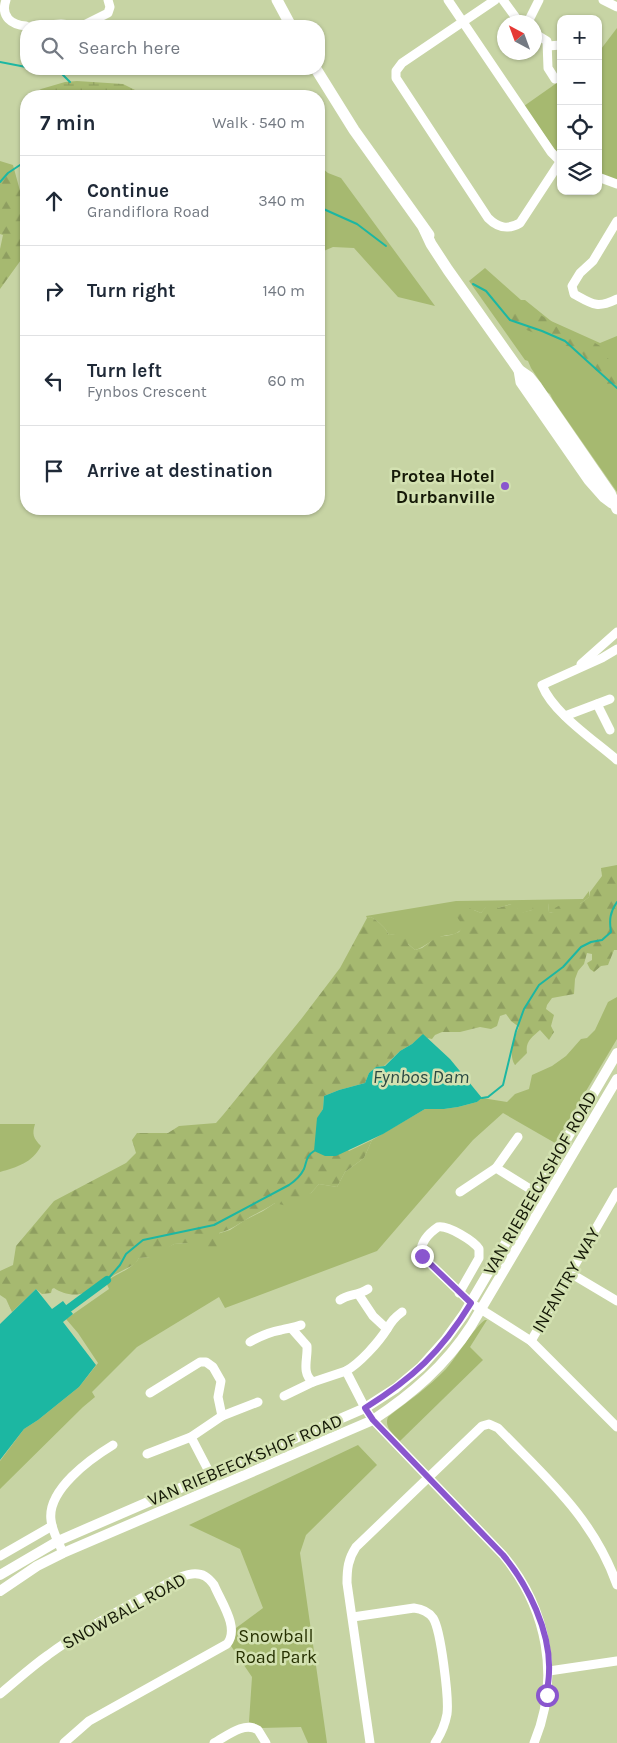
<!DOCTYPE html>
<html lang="en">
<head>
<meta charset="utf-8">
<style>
	:root { --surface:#fff; --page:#f2f2f3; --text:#1f2937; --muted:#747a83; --line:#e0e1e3 }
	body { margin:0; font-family:Karla,sans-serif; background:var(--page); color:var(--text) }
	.controls { position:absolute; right:15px; top:15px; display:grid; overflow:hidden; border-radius:10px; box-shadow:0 1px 4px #0004 }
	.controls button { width:45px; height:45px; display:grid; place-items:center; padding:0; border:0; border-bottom:1px solid var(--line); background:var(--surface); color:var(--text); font:25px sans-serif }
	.compass { position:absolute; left:497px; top:15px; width:45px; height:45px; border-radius:50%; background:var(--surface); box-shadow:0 1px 4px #0004; rotate:319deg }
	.stop { position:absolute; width:15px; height:15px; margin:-11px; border:4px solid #8a56ce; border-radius:50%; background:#fff }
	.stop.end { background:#8a56ce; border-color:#fff; box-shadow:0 1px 5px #0008 }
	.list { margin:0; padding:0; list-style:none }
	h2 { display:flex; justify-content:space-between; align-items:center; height:65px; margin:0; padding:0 20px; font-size:21px }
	h2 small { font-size:16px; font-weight:400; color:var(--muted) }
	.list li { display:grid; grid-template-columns:32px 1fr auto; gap:15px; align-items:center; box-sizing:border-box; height:90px; padding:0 20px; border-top:1px solid var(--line) }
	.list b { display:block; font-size:19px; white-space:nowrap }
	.list p { margin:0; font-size:16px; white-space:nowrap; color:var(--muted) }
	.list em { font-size:16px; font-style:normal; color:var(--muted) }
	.icon { flex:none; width:28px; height:28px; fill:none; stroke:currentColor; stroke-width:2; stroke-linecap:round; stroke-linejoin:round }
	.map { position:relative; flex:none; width:617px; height:1743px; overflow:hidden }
	.search { position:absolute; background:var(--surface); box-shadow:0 1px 4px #0004; left:20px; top:20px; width:305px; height:55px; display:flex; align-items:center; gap:12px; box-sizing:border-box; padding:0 18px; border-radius:20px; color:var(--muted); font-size:19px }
	.panel { position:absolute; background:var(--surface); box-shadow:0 1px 4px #0004; left:20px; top:90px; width:305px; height:425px; border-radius:20px }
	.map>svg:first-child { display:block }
	.green { fill:#a6b970 }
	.forest { fill:url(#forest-firs) }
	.wetland { fill:url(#wetland-marsh) }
	.water { fill:#1cb7a2 }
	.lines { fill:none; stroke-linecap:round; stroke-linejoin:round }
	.stream { stroke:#1cb7a2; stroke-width:2 }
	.canal { stroke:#1cb7a2; stroke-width:8 }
	.minor { stroke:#fff; stroke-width:9 }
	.tertiary { stroke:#fff; stroke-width:10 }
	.secondary { stroke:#fff; stroke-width:11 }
	.route { stroke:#8a56ce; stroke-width:6 }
	.poi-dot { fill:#8a56ce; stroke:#d3e1b1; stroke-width:2 }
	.labels { text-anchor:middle; stroke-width:5; stroke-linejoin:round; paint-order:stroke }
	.poi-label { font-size:18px; font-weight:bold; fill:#151907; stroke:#d3e1b1; text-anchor:end }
	.street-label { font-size:18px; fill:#151907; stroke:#d3e1b1 }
	.park-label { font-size:18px; fill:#263000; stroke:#d3e1b1 }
	.water-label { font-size:19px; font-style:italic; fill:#2b4943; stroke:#d3e1b1 }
</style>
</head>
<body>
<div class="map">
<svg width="617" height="1743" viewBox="0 0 617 1743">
	<defs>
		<pattern id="forest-firs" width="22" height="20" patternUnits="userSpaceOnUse" patternTransform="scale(1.25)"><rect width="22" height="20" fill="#a6b970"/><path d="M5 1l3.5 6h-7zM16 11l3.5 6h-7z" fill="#8e9e60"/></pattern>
		<pattern id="wetland-marsh" width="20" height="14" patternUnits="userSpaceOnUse" patternTransform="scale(1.25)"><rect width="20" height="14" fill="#a6b970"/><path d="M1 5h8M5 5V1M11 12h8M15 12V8" fill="none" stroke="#8e9e60"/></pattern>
	</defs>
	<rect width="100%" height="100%" fill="#c7d4a4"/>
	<g class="green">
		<path d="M 617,28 L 617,180 L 598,174 L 598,53 Z"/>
		<path d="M 561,80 L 561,158 L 524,106 Z"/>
		<path d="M 322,168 L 328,173 L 341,178 L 435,306 L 398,297 L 354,248 L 333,247 L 319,253 L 319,170 Z"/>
		<path d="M 485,268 L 521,300 L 525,300 L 551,321 L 600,343 L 617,336 L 617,492 L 553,400 L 550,394 L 547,392 L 531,368 L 528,361 L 525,360 L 469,281 Z"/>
		<path d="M 589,891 L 589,897 L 580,904 L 553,913 L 549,912 L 548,903 L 543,903 L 532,910 L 519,914 L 517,908 L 511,904 L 498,908 L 486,907 L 481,913 L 474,910 C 470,917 465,928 458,932 C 453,936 448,934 443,936 C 432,939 425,947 415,950 L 397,934 L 389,935 C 386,928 378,921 371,917 L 367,918 L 366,916 L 456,901 L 583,899 Z"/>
		<path d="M 617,997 L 617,1039 L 555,1143 L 503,1113 L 473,1140 L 377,1251 L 225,1308 L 219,1297 L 137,1347 L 92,1392 L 95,1397 L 83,1407 L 0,1489 L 0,1461 L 24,1429 L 38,1420 L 79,1387 L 98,1363 L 78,1333 L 66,1319 L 109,1289 L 106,1282 C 116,1273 132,1270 139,1258 L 150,1257 L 174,1244 L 188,1243 L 230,1230 L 245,1220 L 263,1211 L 275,1203 L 311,1193 L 319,1184 L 337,1187 L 345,1172 L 364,1158 L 372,1140 L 425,1109 L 444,1109 L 458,1107 L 477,1102 L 482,1098 L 507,1102 L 515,1094 L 529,1089 L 532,1075 L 552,1066 L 566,1056 L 581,1039 L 587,1038 L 595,1030 L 608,1002 Z"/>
		<path d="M 0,1124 L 35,1124 C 32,1134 33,1138 41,1146 C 32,1163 17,1167 0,1172 Z"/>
		<path d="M 485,1320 L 487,1320 L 470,1347 L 483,1360 L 400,1441 C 393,1434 384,1427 388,1417 C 408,1401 428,1388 446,1369 C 456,1358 475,1326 485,1320 Z"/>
		<path d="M 358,1445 L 377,1465 L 306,1535 L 300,1553 L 327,1743 L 308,1743 L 301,1727 L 261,1728 L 256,1724 L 249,1722 L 252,1677 L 231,1646 L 235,1637 L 236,1628 L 263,1608 L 240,1549 L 189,1525 Z"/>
	</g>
	<g class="forest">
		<path d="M 0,161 L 13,165 L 26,213 L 26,253 L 0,289 L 0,249 L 3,235 L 0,234 Z"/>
		<path d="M 523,309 L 535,312 L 551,321 L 560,330 L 590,340 L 600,346 L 605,357 L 617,363 L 617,394 L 610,391 L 606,386 L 601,375 L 587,362 L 581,351 L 555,342 L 543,331 L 537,334 L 511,324 L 513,314 L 517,310 Z"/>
		<path d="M 617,865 L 617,950 L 614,950 L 608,965 L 601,966 L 594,972 L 590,969 L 587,963 L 592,960 L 592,954 L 587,953 L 584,964 L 578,971 L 575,979 L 574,994 L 552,998 L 547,1005 L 546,1009 L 554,1015 L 551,1026 L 554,1032 L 549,1040 L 540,1030 C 532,1037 525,1042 527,1053 L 515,1065 C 508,1055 514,1038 519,1027 L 511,1021 L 506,1014 L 500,1016 L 497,1026 L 491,1029 L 480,1027 L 460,1032 L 442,1032 L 435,1035 L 432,1039 L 427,1038 L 423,1035 L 412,1044 L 400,1051 L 384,1066 L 376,1067 L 369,1073 L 365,1083 L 339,1090 L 324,1096 L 323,1109 L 317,1119 L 349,1151 L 372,1140 L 364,1158 L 345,1172 L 337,1187 L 319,1184 L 311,1193 L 291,1207 L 275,1203 C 265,1210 254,1214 244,1221 C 235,1226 230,1230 219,1233 L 220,1252 C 207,1253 197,1253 188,1243 L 174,1244 L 168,1248 L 166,1256 L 160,1262 L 150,1257 L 139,1258 L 135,1264 L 114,1275 L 104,1283 C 96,1283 92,1289 86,1292 C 75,1297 63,1294 54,1288 L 52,1289 L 51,1293 L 42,1294 L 36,1289 L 12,1312 L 6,1299 L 0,1295 L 0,1271 L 13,1265 L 16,1246 L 54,1201 L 126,1163 L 136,1153 L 132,1140 L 137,1133 L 168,1133 L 179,1126 L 216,1123 L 223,1115 L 302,1018 L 340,968 L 367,918 L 371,917 C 378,921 386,928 389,935 L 407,932 L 408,944 L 415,950 L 422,948 L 437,937 L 451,935 L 459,932 L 463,926 L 457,917 L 459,912 L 469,908 L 481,913 L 487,905 L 493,903 L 498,908 L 515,903 L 520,913 L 532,910 L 534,903 L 548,903 L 549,912 L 553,913 L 555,908 L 562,904 L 580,904 L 589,897 L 590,892 L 602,876 L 601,868 Z"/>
	</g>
	<path class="wetland" d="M 77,81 L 123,84 L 147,96 L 29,96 L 41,89 L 65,82 Z"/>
	<g class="water">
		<path d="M 423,1034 L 450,1059 L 482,1098 L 477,1102 L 458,1107 L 444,1109 L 425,1109 L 383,1134 L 336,1156 L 325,1156 L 314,1151 L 317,1118 L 323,1109 L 324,1096 L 339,1090 L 365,1083 L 369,1073 L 376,1067 L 385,1066 L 400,1051 L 412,1044 Z"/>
		<path d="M 36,1289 L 52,1309 L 63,1301 L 73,1314 L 63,1322 L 96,1365 L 79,1387 L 38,1420 L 24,1429 L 0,1460 L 0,1324 Z"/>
	</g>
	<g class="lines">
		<g class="stream">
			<path d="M 0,62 L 26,67"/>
			<path d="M 34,69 L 51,69"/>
			<path d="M 55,69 L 59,71 L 70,82"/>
			<path d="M 0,182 L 8,173 L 20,165 L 26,166"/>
			<path d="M 319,207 L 357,224 L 386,246"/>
			<path d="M 473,284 L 486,291 L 510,320 L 542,331 L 565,341 L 617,388"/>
			<path d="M 482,1098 L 488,1097 L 503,1085 L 516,1031 L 524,1009 L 539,985 L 563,967 L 581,947 L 591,942 L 602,940 L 611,932 C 609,920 610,912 617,902"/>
			<path d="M 107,1280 L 120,1265 L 126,1254 L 143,1240 L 214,1225 L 289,1185 C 295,1181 301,1175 304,1169 C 307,1161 306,1156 314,1151"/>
		</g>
		<path class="canal" d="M 69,1308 L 107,1280"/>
		<g class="minor">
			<path d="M 6,0 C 0,17 12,25 26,26"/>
			<path d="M 448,0 L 551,152 L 561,162"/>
			<path d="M 495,0 L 402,63 L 396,71 L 396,78 L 488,218 C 498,228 508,230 520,223 L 560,162"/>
			<path d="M 503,0 L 519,22"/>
			<path d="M 603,0 L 617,7"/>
			<path d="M 528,22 L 539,0"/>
			<path d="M 32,26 L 61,24 L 82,26 L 108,13 L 110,7 L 108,0"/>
			<path d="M 534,33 L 547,41 L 548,68 L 555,79"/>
			<path d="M 548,46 L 561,45"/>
			<path d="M 598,177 L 617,184"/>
			<path d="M 617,221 L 593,261 L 580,273 L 572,286 L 574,294 C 592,304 597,309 617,299"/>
			<path d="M 617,649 L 602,658 L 542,685 C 553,713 594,740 617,760"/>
			<path d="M 581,664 L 617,632"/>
			<path d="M 597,704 L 610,730"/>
			<path d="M 565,716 L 610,699"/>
			<path d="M 518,1137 L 496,1168 L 535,1192"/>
			<path d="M 460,1192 L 496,1168"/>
			<path d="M 570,1273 L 617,1301"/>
			<path d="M 459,1293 L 479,1258 L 479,1249 C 474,1241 448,1225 438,1227 C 429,1233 418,1244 422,1256 L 471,1303 L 531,1341 L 617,1427"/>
			<path d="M 359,1295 L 373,1316 L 387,1329"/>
			<path d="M 340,1300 C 348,1294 357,1296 368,1289"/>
			<path d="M 402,1312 C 394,1318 392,1321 387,1329 C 378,1343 360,1363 346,1371 L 365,1408 L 373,1420 L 503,1555 C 547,1608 561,1678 534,1743"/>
			<path d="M 292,1329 L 307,1346 C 308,1359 301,1373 313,1382"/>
			<path d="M 531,1341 L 617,1192"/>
			<path d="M 250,1342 C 260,1336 270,1332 281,1330 C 288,1328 294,1328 301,1325"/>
			<path d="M 150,1393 L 200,1362 L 206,1362 L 213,1367 L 221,1381 L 218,1397 L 222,1416"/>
			<path d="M 284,1396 L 313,1382 L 346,1371"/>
			<path d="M 191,1437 L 217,1487"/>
			<path d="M 147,1454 L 191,1437 L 222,1416 L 258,1402"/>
			<path d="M 63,1553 C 59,1543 52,1531 51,1520 C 47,1490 90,1459 113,1445"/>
			<path d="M 0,1556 L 52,1526"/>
			<path d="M 353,1617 L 414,1608 C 422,1609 428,1611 433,1618 C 441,1630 449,1699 447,1714 C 445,1725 441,1734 435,1743"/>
			<path d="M 549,1671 L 617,1661"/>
			<path d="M 0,1694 C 16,1681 31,1667 48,1655 C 79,1632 113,1614 147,1595 C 161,1588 176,1576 192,1574 C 203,1573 208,1577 214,1585 C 221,1602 240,1628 227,1644 L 89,1721 L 64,1743"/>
			<path d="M 214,1743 C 227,1736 244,1721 258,1730 L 266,1743"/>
			<path d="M 370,1743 L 347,1583 C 347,1569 348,1559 356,1547 L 482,1426 L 489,1424 L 498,1428 C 546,1478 593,1517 617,1585"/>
		</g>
		<g class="tertiary">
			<path d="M 0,1575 L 58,1541 L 365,1408 L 396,1388 L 421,1367 L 446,1339 L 464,1314 L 617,1053"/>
			<path d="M 0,1591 L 37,1566 L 63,1553 L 373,1420 C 412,1394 445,1366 471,1326 L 617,1079"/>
		</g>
		<g class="secondary">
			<path d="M 277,0 L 291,26"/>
			<path d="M 316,69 L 354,130 L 429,235"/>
			<path d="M 424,229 L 431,244 L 448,270 L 519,370 L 529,377 L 537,387 L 610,493 L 617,509"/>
			<path d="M 519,370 L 521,382 L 589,480 L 604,497 L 612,503"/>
		</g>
	</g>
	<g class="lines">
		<path class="route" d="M 422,1256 L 471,1303 C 441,1352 413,1378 365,1408 L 373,1420 L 503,1555 C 528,1585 551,1632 549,1672 C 549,1680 547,1688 547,1695"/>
	</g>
	<circle class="poi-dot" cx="505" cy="486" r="5"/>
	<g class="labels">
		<g class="poi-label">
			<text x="495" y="482">Protea Hotel<tspan x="495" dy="21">Durbanville</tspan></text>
		</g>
		<g class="street-label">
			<text transform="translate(540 1183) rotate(-60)" y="6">VAN RIEBEECKSHOF ROAD</text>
			<text transform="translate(566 1280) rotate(-60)" y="6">INFANTRY WAY</text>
			<text transform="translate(245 1460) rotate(-23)" y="6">VAN RIEBEECKSHOF ROAD</text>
			<text transform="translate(124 1611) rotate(-29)" y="6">SNOWBALL ROAD</text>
		</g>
		<g class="park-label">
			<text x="276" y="1642">Snowball<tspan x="276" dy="21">Road Park</tspan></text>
		</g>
		<g class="water-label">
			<text x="421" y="1083">Fynbos Dam</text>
		</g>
	</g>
</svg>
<div class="controls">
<button>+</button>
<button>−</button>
<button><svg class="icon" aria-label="locate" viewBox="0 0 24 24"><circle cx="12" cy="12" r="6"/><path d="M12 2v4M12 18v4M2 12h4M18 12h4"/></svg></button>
<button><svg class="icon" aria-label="layers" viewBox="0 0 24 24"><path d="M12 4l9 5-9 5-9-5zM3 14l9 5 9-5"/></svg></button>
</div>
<svg class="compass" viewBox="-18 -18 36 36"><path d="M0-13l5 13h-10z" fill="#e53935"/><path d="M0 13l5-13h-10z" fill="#747a83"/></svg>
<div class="stop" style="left:547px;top:1695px"></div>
<div class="stop end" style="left:422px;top:1256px"></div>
<div class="search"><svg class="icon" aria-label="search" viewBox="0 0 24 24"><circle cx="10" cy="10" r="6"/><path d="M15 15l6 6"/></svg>Search here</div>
<section class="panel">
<h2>7 min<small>Walk · 540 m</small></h2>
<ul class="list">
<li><svg class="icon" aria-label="ahead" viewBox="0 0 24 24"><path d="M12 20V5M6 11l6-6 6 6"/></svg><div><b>Continue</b><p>Grandiflora Road</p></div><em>340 m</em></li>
<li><svg class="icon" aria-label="right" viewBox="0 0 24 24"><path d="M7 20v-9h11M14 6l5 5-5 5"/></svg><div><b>Turn right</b></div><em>140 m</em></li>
<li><svg class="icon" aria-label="left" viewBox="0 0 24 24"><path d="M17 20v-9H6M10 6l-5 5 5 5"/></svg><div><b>Turn left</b><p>Fynbos Crescent</p></div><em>60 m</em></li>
<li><svg class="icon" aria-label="arrive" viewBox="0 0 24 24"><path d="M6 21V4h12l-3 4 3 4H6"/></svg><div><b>Arrive at destination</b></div></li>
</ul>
</section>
</div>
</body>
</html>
